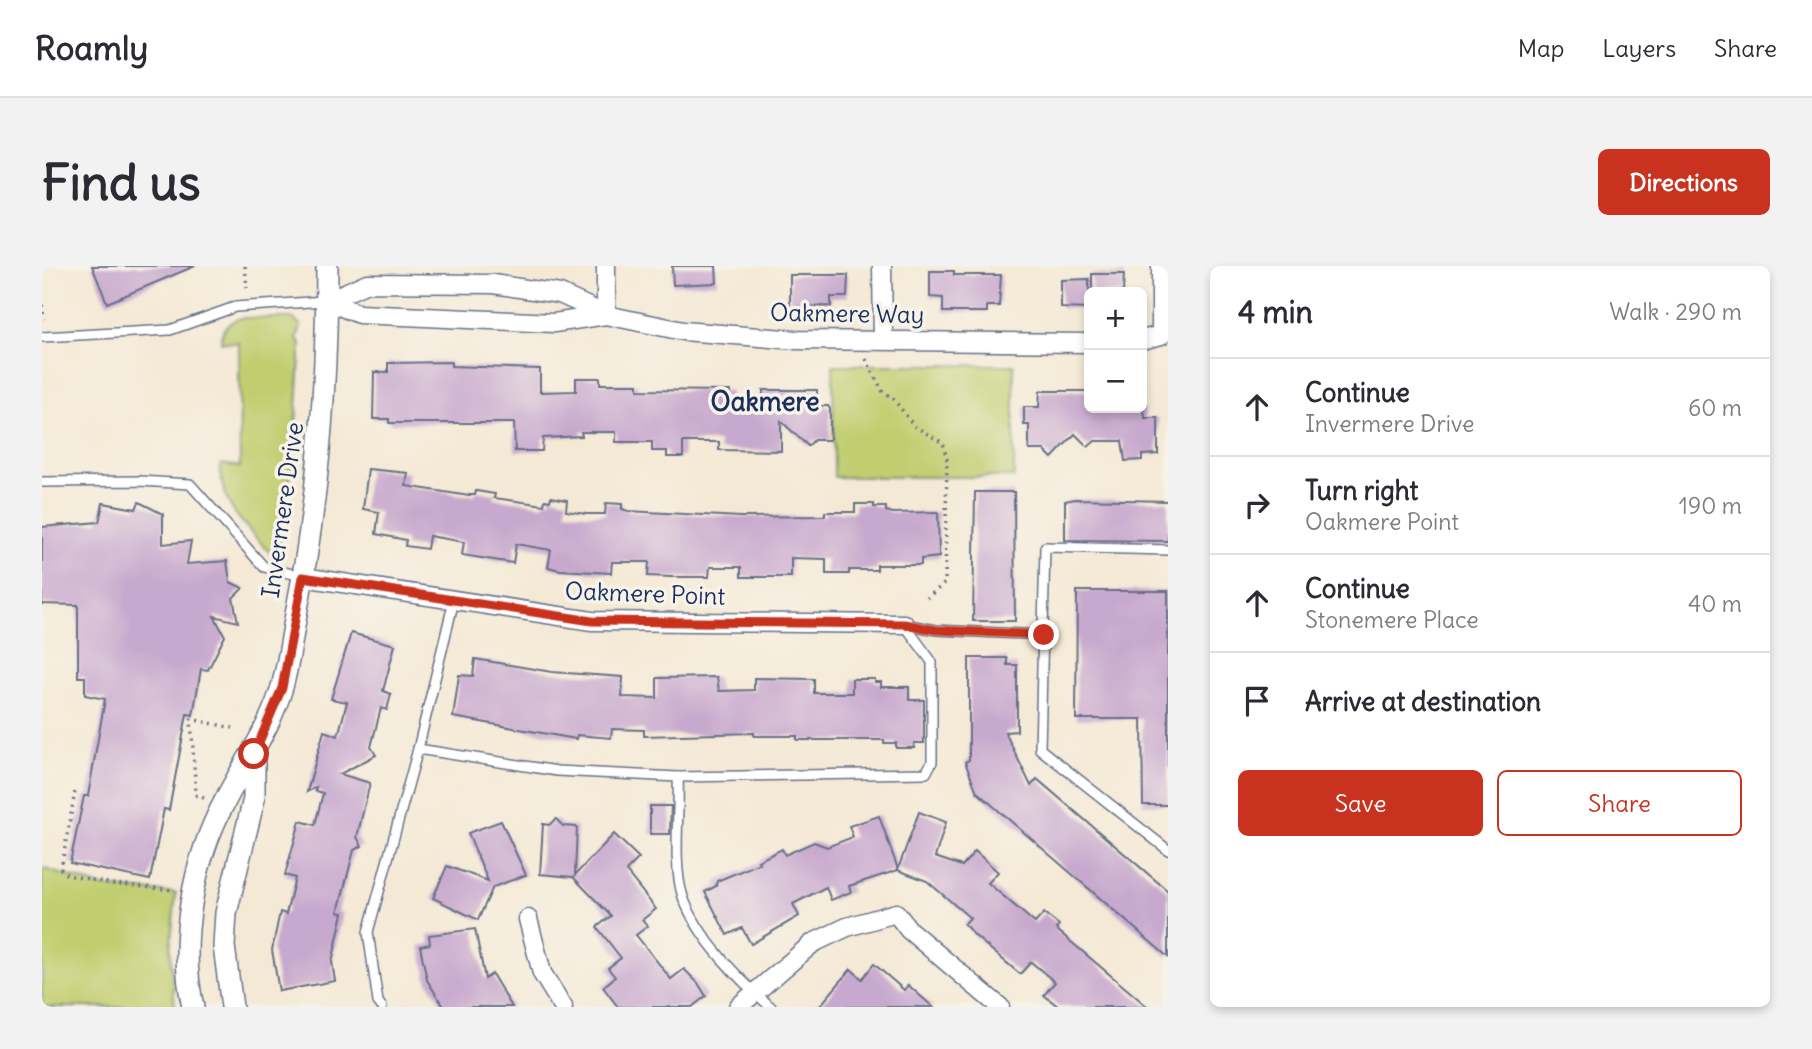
<!DOCTYPE html>
<html lang="en">
<head>
<meta charset="utf-8">
<style>
	:root { --surface:#fff; --page:#f2f2f3; --text:#2b2b33; --muted:#7c7c81; --line:#e1e1e2; --accent:#c8321e }
	body { margin:0; font-family:Delius,sans-serif; background:var(--page); color:var(--text) }
	.controls { position:absolute; right:21px; top:21px; display:grid; overflow:hidden; border-radius:10px; box-shadow:0 4px 10px #0003 }
	.controls button { width:63px; height:63px; display:grid; place-items:center; padding:0; border:0; border-bottom:2px solid var(--line); background:var(--surface); color:var(--text); font:35px sans-serif }
	.stop { position:absolute; width:21px; height:21px; margin:-16px; border:5px solid #c8321e; border-radius:50%; background:#fff }
	.stop.end { background:#c8321e; border-color:#fff; box-shadow:0 2px 7px #0008 }
	.list { margin:0; padding:0; list-style:none }
	h2 { display:flex; justify-content:space-between; align-items:center; height:91px; margin:0; padding:0 28px; font-size:30px }
	h2 small { font-size:23px; font-weight:400; color:var(--muted) }
	.list li { display:grid; grid-template-columns:46px 1fr auto; gap:21px; align-items:center; box-sizing:border-box; height:98px; padding:0 28px; border-top:2px solid var(--line) }
	.list b { display:block; font-size:26px; white-space:nowrap }
	.list p { margin:0; font-size:23px; white-space:nowrap; color:var(--muted) }
	.list em { font-size:23px; font-style:normal; color:var(--muted) }
	.actions { display:flex; gap:14px; padding:21px 28px }
	.actions a { flex:1; padding:16px 0; border:2px solid var(--accent); border-radius:10px; text-align:center; font-size:24px; color:var(--accent) }
	.actions .main { background:var(--accent); color:#fff }
	.icon { flex:none; width:38px; height:38px; fill:none; stroke:currentColor; stroke-width:2; stroke-linecap:round; stroke-linejoin:round }
	.map { position:relative; flex:none; width:1126px; height:741px; overflow:hidden; border-radius:10px }
	header { display:flex; align-items:center; gap:42px; box-sizing:border-box; height:98px; padding:0 35px; background:var(--surface); border-bottom:2px solid var(--line) }
	header strong { font-size:33px }
	nav { display:flex; gap:38px; margin-inline-start:auto; font-size:24px }
	.intro { display:flex; align-items:center; justify-content:space-between; box-sizing:border-box; height:168px; padding:0 42px }
	h1 { margin:0; font-size:49px }
	.button { padding:18px 32px; border-radius:10px; background:var(--accent); color:#fff; font-size:24px; font-weight:700 }
	main { display:flex; gap:42px; padding:0 42px }
	aside { flex:1; background:var(--surface); border-radius:10px; box-shadow:0 4px 10px #0003 }
	.map>svg:first-child { display:block }
	.green { fill:#c1ce70; stroke:#6e7e67; stroke-width:2 }
	.building { fill:#c7a8ce }
	.lines { fill:none; stroke-linecap:round; stroke-linejoin:round }
	.service-casing { stroke:#677088; stroke-width:12 }
	.minor-casing { stroke:#677088; stroke-width:21 }
	.tertiary-casing { stroke:#677088; stroke-width:24 }
	.path { stroke:#677088; stroke-width:3.5; stroke-dasharray:2 5; stroke-linecap:butt }
	.service { stroke:#fff; stroke-width:9 }
	.minor { stroke:#fff; stroke-width:18 }
	.tertiary { stroke:#fff; stroke-width:21 }
	.route { stroke:#c8321e; stroke-width:9 }
	.labels { text-anchor:middle; stroke-width:7; stroke-linejoin:round; paint-order:stroke }
	.street-label { font-size:24px; fill:#1b2f5e; stroke:#f7f3e8 }
	.neighbourhood-label { font-size:26px; font-weight:bold; fill:#1b2f5e; stroke:#f7f3e8 }
</style>
</head>
<body>
<header>
<strong>Roamly</strong>
<nav><a>Map</a><a>Layers</a><a>Share</a></nav>
</header>
<div class="intro"><h1>Find us</h1><a class="button">Directions</a></div>
<main>
<div class="map">
<svg width="1126" height="741" viewBox="0 0 1126 741">
	<rect width="100%" height="100%" fill="#f7f3e8"/>
	<filter id="ink" filterUnits="userSpaceOnUse"><feTurbulence type="fractalNoise" baseFrequency=".0143" numOctaves="2"/><feDisplacementMap in="SourceGraphic" scale="14" xChannelSelector="R" yChannelSelector="G"/><feConvolveMatrix kernelMatrix="1 2 1 2 8 2 1 2 1" color-interpolation-filters="sRGB"/></filter>
	<filter id="wash" filterUnits="userSpaceOnUse"><feTurbulence type="fractalNoise" baseFrequency=".00686" numOctaves="4" result="noise"/><feDisplacementMap in="SourceGraphic" scale="28" xChannelSelector="R" yChannelSelector="G"/><feGaussianBlur stdDeviation="1.57" result="paint"/><feColorMatrix in="noise" values="0 0 0 0 0 0 0 0 0 0 0 0 0 0 0 0 0 1.4 0 .05"/><feComposite in="paint" operator="in"/></filter>
	<g filter="url(#wash)">
		<rect width="100%" height="100%" fill="#f4e9d5"/>
		<g class="green">
			<path d="M 199,52 L 250,52 L 259,59 L 255,73 L 259,78 C 256,116 255,154 251,192 C 247,224 240,257 237,288 L 230,289 C 204,259 176,240 179,198 L 198,201 L 197,77 L 179,76 C 179,62 186,56 199,52 Z"/>
			<path d="M 791,99 L 972,99 L 972,211 L 792,211 Z"/>
			<path d="M 0,602 L 60,621 L 134,627 L 128,684 L 133,741 L 0,741 Z"/>
		</g>
		<g id="blocks">
			<g class="building">
				<path d="M 50,0 L 153,0 L 65,37 Z"/>
				<path d="M 630,0 L 674,0 L 675,17 L 631,19 Z"/>
				<path d="M 888,5 L 912,5 L 912,9 L 959,9 L 957,40 L 945,40 L 945,46 L 901,46 L 901,32 L 888,31 Z"/>
				<path d="M 1050,8 L 1082,8 L 1081,26 L 1050,26 Z"/>
				<path d="M 748,9 L 806,9 L 805,31 L 789,31 L 789,40 L 748,41 Z"/>
				<path d="M 1047,13 L 1047,43 L 1019,42 L 1019,14 Z"/>
				<path d="M 409,96 L 409,100 L 498,103 L 498,126 L 534,125 L 534,112 L 558,112 L 558,118 L 596,118 L 596,124 L 688,125 L 688,137 L 721,136 L 721,124 L 775,124 L 775,140 L 786,140 L 788,143 L 788,174 L 772,174 L 766,180 L 739,155 L 739,185 L 677,184 L 677,176 L 641,176 L 641,191 L 625,191 L 625,185 L 610,185 L 610,176 L 574,176 L 574,166 L 539,166 L 540,170 L 501,172 L 500,185 L 473,185 L 472,157 L 347,157 L 347,153 L 331,153 L 332,106 L 346,106 L 346,97 Z"/>
				<path d="M 998,125 L 1047,125 L 1047,142 L 1102,142 L 1103,152 L 1116,152 L 1116,188 L 1100,189 L 1100,194 L 1083,195 L 1080,175 L 1053,175 L 1046,181 L 1033,168 L 1010,192 L 1002,184 L 987,184 L 987,159 L 982,159 L 982,141 L 997,141 Z"/>
				<path d="M 326,203 L 366,207 L 364,220 L 421,229 L 433,229 L 434,225 L 453,228 L 452,232 L 502,239 L 503,234 L 508,235 L 509,231 L 525,234 L 524,245 L 544,248 L 563,248 L 564,237 L 580,238 L 580,243 L 586,245 L 699,251 L 783,250 L 783,246 L 813,246 L 813,238 L 832,238 L 832,241 L 844,241 L 844,245 L 851,247 L 896,246 L 897,291 L 879,293 L 879,299 L 835,299 L 835,304 L 807,304 L 807,308 L 784,308 L 784,293 L 749,292 L 749,311 L 699,311 L 699,301 L 668,301 L 667,311 L 629,311 L 606,310 L 607,296 L 570,296 L 569,307 L 518,304 L 506,301 L 509,284 L 474,278 L 471,297 L 420,289 L 422,276 L 387,270 L 385,283 L 363,280 L 364,274 L 334,268 L 337,246 L 321,243 Z"/>
				<path d="M 933,226 L 972,226 L 973,355 L 931,355 Z"/>
				<path d="M 1033,233 L 1126,235 L 1126,275 L 1023,274 L 1023,235 Z"/>
				<path d="M 97,236 L 121,248 L 121,278 L 149,275 L 145,298 L 185,295 L 188,316 L 201,322 L 191,332 L 196,356 L 172,350 L 183,370 L 166,404 L 159,403 L 151,449 L 145,448 L 127,544 L 122,543 L 108,614 L 28,597 L 42,530 L 46,530 L 63,433 L 43,429 L 43,411 L 36,411 L 36,339 L 0,338 L 0,261 L 57,256 L 61,237 L 94,243 Z"/>
				<path d="M 1035,325 L 1126,325 L 1126,539 L 1101,539 L 1100,453 L 1034,453 Z"/>
				<path d="M 309,367 L 353,379 L 341,425 L 349,428 L 345,444 L 339,442 L 329,481 L 334,489 L 298,508 L 328,517 L 315,571 L 320,580 L 312,584 L 296,646 L 301,647 L 290,696 L 293,715 L 237,725 L 230,684 L 238,646 L 244,648 L 253,612 L 243,609 L 258,555 L 273,559 L 281,527 L 273,525 L 274,521 L 265,526 L 282,465 L 296,470 L 305,436 L 289,433 Z"/>
				<path d="M 927,392 L 965,392 L 965,399 L 975,399 L 975,465 L 963,466 L 989,520 L 995,513 L 1126,625 L 1126,691 L 935,526 L 923,496 L 927,494 Z"/>
				<path d="M 433,393 L 510,406 L 581,411 L 580,431 L 615,432 L 615,412 L 675,411 L 677,425 L 712,424 L 712,412 L 772,413 L 772,427 L 810,427 L 810,413 L 833,413 L 833,416 L 839,416 L 839,421 L 867,421 L 867,434 L 882,434 L 882,477 L 872,477 L 872,482 L 854,482 L 854,477 L 842,477 L 842,474 L 755,474 L 755,470 L 712,470 L 712,467 L 602,470 L 602,464 L 570,463 L 569,472 L 535,469 L 534,473 L 411,451 L 417,409 L 431,410 Z"/>
				<path d="M 608,540 L 629,540 L 628,568 L 608,568 Z"/>
				<path d="M 877,546 L 904,556 L 893,591 L 920,600 L 933,585 L 956,606 L 946,617 L 993,657 L 1002,647 L 1017,659 L 1014,663 L 1106,741 L 1017,741 L 1002,729 L 1013,716 L 989,696 L 978,708 L 933,670 L 922,658 L 928,652 L 885,615 L 856,604 L 807,620 L 809,626 L 789,634 L 784,621 L 751,638 L 757,650 L 709,678 L 700,662 L 685,669 L 663,626 L 674,620 L 675,615 L 718,597 L 716,595 L 740,583 L 743,589 L 772,576 L 785,581 L 811,571 L 807,560 L 837,550 L 856,603 Z"/>
				<path d="M 514,553 L 521,560 L 535,561 L 533,609 L 572,568 L 597,592 L 584,605 L 614,643 L 600,654 L 606,660 L 594,669 L 629,713 L 642,703 L 656,717 L 664,730 L 650,741 L 576,741 L 561,721 L 573,711 L 566,702 L 579,692 L 555,661 L 569,650 L 531,611 L 498,608 L 501,558 L 507,559 Z"/>
				<path d="M 459,555 L 484,609 L 451,621 L 436,654 L 391,632 L 405,600 L 446,615 L 426,567 Z"/>
				<path d="M 433,663 L 443,713 L 450,708 L 470,741 L 402,741 L 385,714 L 378,680 L 388,678 L 387,669 Z"/>
				<path d="M 832,698 L 862,724 L 866,719 L 891,741 L 777,741 L 809,703 L 820,713 Z"/>
			</g>
		</g>
	</g>
	<g filter="url(#ink)">
		<use href="#blocks" fill-opacity="0" stroke="#677088" stroke-width="2"/>
		<g class="lines">
			<g class="service-casing">
				<g id="service">
					<path d="M 0,71 L 128,64 L 193,41 L 283,35"/>
					<path d="M 0,216 L 98,215 L 148,218 L 222,301 L 259,310"/>
					<path d="M 1126,284 L 1003,281 L 998,483 L 1126,584"/>
					<path d="M 412,334 L 376,483 L 515,505 L 636,511 L 884,507 L 890,496 L 890,396 L 862,358"/>
					<path d="M 862,358 L 894,364 L 1002,369"/>
					<path d="M 636,511 C 638,546 630,598 641,631 C 656,672 696,713 729,741"/>
					<path d="M 340,741 L 336,736 L 326,666 L 376,483"/>
				</g>
			</g>
			<g class="minor-casing">
				<g id="minor">
					<path d="M 564,0 L 564,49"/>
					<path d="M 840,0 L 841,73"/>
					<path d="M 285,35 L 325,17 L 451,18 L 518,28 L 564,49 L 641,65 L 755,74 L 1047,77"/>
					<path d="M 285,35 L 317,48 L 512,57 L 564,49"/>
					<path d="M 1100,74 L 1119,69 L 1119,0"/>
					<path d="M 261,311 L 550,355 L 862,358"/>
					<path d="M 486,653 L 500,707 L 521,741"/>
					<path d="M 696,741 L 771,677 L 805,661 L 854,647 L 867,664 L 958,741"/>
				</g>
			</g>
			<g class="tertiary-casing">
				<g id="tertiary">
					<path d="M 151,741 C 136,676 151,594 183,535 C 202,497 228,463 240,421 C 247,396 250,369 255,343 C 277,230 285,115 285,0"/>
					<path d="M 190,741 L 182,680 L 184,647 L 212,533 L 212,488"/>
				</g>
			</g>
			<g class="path">
				<path d="M 203,0 L 205,22"/>
				<path d="M 0,39 L 2,53"/>
				<path d="M 824,93 L 841,126 L 850,131 L 872,160 L 901,177 L 905,194 L 903,317 L 885,332"/>
				<path d="M 33,526 L 19,603 L 25,609 L 71,618 L 132,624"/>
				<path d="M 162,532 L 154,529 L 149,453 L 191,462"/>
			</g>
			<use href="#service" class="service"/>
			<use href="#minor" class="minor"/>
			<use href="#tertiary" class="tertiary"/>
		</g>
	</g>
	<g class="lines" filter="url(#ink)">
		<path class="route" d="M 212,488 L 240,422 L 261,311 L 550,355 L 862,358 L 894,364 L 1002,369"/>
	</g>
	<g class="labels">
		<g class="street-label">
			<text transform="translate(805 48) rotate(1)" y="8">Oakmere Way</text>
			<text transform="translate(241 244) rotate(-82)" y="8">Invermere Drive</text>
			<text transform="translate(603 328) rotate(2)" y="8">Oakmere Point</text>
		</g>
		<g class="neighbourhood-label">
			<text x="723" y="145">Oakmere</text>
		</g>
	</g>
</svg>
<div class="controls">
<button>+</button>
<button>−</button>
</div>
<div class="stop" style="left:212px;top:488px"></div>
<div class="stop end" style="left:1002px;top:369px"></div>
</div>
<aside>
<h2>4 min<small>Walk · 290 m</small></h2>
<ul class="list">
<li><svg class="icon" aria-label="ahead" viewBox="0 0 24 24"><path d="M12 20V5M6 11l6-6 6 6"/></svg><div><b>Continue</b><p>Invermere Drive</p></div><em>60 m</em></li>
<li><svg class="icon" aria-label="right" viewBox="0 0 24 24"><path d="M7 20v-9h11M14 6l5 5-5 5"/></svg><div><b>Turn right</b><p>Oakmere Point</p></div><em>190 m</em></li>
<li><svg class="icon" aria-label="ahead" viewBox="0 0 24 24"><path d="M12 20V5M6 11l6-6 6 6"/></svg><div><b>Continue</b><p>Stonemere Place</p></div><em>40 m</em></li>
<li><svg class="icon" aria-label="arrive" viewBox="0 0 24 24"><path d="M6 21V4h12l-3 4 3 4H6"/></svg><div><b>Arrive at destination</b></div></li>
</ul>
<div class="actions"><a class="main">Save</a><a>Share</a></div>
</aside>
</main>
</body>
</html>
